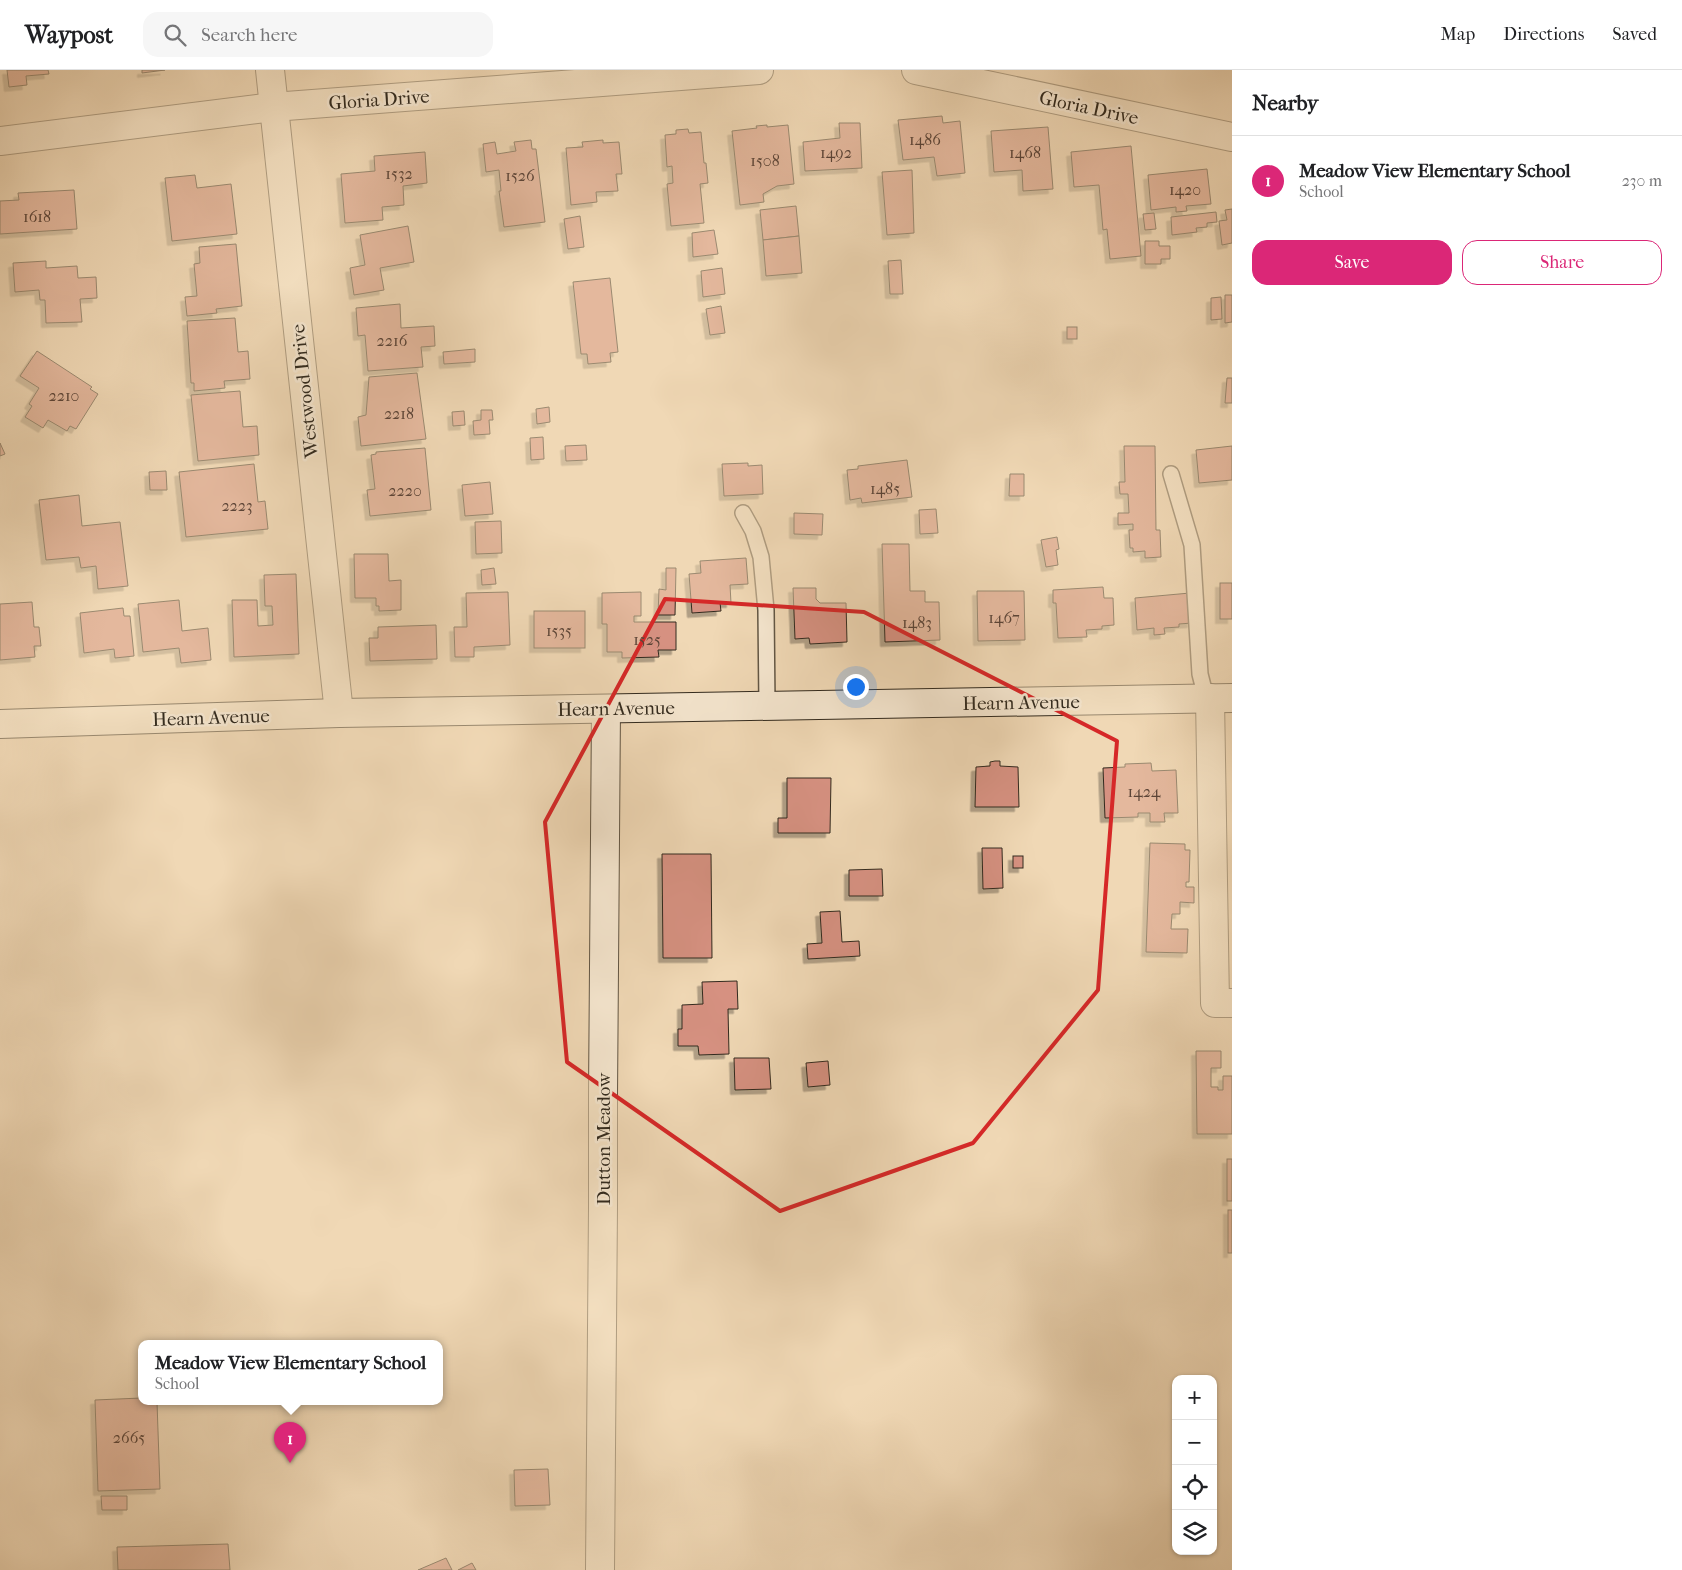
<!DOCTYPE html>
<html lang="en">
<head>
<meta charset="utf-8">
<style>
	:root { --surface:#fff; --page:#f6f6f6; --text:#202124; --muted:#757577; --line:#e0e0e0; --accent:#db2777 }
	body { margin:0; font-family:"IM FELL French Canon",serif; background:var(--page); color:var(--text) }
	.controls { position:absolute; right:15px; bottom:15px; display:grid; overflow:hidden; border-radius:10px; box-shadow:0 1px 4px #0004 }
	.controls button { width:45px; height:45px; display:grid; place-items:center; padding:0; border:0; border-bottom:1px solid var(--line); background:var(--surface); color:var(--text); font:25px sans-serif }
	.you { position:absolute; left:855px; top:616px; width:18px; height:18px; margin:-12px; border:4px solid #fff; border-radius:50%; background:#1a73e8; box-shadow:0 0 0 8px #1a73e833 }
	.badge { display:grid; place-items:center; width:32px; height:32px; border-radius:50%; background:var(--accent); color:#fff; font-size:16px; font-weight:700 }
	.pin { position:absolute; translate:-50% -41px; filter:drop-shadow(0 1px 2px #0008) }
	.pin::after { content:''; position:absolute; top:26px; width:18px; height:15px; background:inherit; clip-path:polygon(0 0,100% 0,50% 100%) }
	.popup { position:absolute; left:138px; top:1270px; width:305px; height:65px; box-sizing:border-box; display:grid; place-content:center; border-radius:10px; background:var(--surface); filter:drop-shadow(0 1px 4px #0005); font-size:16px; white-space:nowrap; color:var(--muted) }
	.popup b { font-size:19px; color:var(--text) }
	.popup::after { content:''; position:absolute; left:50%; top:100%; margin-left:-10px; border:10px solid transparent; border-top-color:var(--surface) }
	.list { margin:0; padding:0; list-style:none }
	h2 { display:flex; justify-content:space-between; align-items:center; height:65px; margin:0; padding:0 20px; font-size:21px }
	h2 small { font-size:16px; font-weight:400; color:var(--muted) }
	.list li { display:grid; grid-template-columns:32px 1fr auto; gap:15px; align-items:center; box-sizing:border-box; height:90px; padding:0 20px; border-top:1px solid var(--line) }
	.list b { display:block; font-size:19px; white-space:nowrap }
	.list p { margin:0; font-size:16px; white-space:nowrap; color:var(--muted) }
	.list em { font-size:16px; font-style:normal; color:var(--muted) }
	.actions { display:flex; gap:10px; padding:15px 20px }
	.actions a { flex:1; padding:11px 0; border:1px solid var(--accent); border-radius:15px; text-align:center; font-size:18px; color:var(--accent) }
	.actions .main { background:var(--accent); color:#fff }
	.icon { flex:none; width:28px; height:28px; fill:none; stroke:currentColor; stroke-width:2; stroke-linecap:round; stroke-linejoin:round }
	.map { position:relative; flex:none; width:1232px; height:1500px; overflow:hidden }
	header { display:flex; align-items:center; gap:30px; box-sizing:border-box; height:70px; padding:0 25px; background:var(--surface); border-bottom:1px solid var(--line) }
	header strong { font-size:24px }
	nav { display:flex; gap:28px; margin-inline-start:auto; font-size:18px }
	.search { width:350px; height:45px; background:var(--page); display:flex; align-items:center; gap:12px; box-sizing:border-box; padding:0 18px; border-radius:15px; color:var(--muted); font-size:19px }
	main { display:flex }
	aside { flex:1; background:var(--surface) }
	.map>svg:first-child { display:block }
	.building { fill:#d69181; stroke:#322a1e; filter:url(#shadow) }
	.lines { fill:none; stroke-linecap:round; stroke-linejoin:round }
	.service-casing { stroke:#625644; stroke-width:18 }
	.minor-casing { stroke:#625644; stroke-width:30 }
	.secondary-casing { stroke:#322a1e; stroke-width:30 }
	.service { stroke:#f5e6cf; stroke-width:15 }
	.minor { stroke:#f5e6cf; stroke-width:28 }
	.secondary { stroke:#f5e6cf; stroke-width:28 }
	.marked { fill:none; stroke:#d62828; stroke-width:4; stroke-linejoin:round }
	.labels { text-anchor:middle; stroke-width:5; stroke-linejoin:round; paint-order:stroke }
	.number-label { font-size:16px; fill:#5b4437 }
	.street-label { font-size:19px; fill:#322a1e; stroke:#f5e6cf }
</style>
</head>
<body>
<header>
<strong>Waypost</strong>
<div class="search"><svg class="icon" aria-label="search" viewBox="0 0 24 24"><circle cx="10" cy="10" r="6"/><path d="M15 15l6 6"/></svg>Search here</div>
<nav><a>Map</a><a>Directions</a><a>Saved</a></nav>
</header>
<main>
<div class="map">
<svg width="1232" height="1500" viewBox="0 0 1232 1500">
	<defs>
		<filter id="shadow"><feDropShadow dx="-4.5" dy="4.5" stdDeviation="0" flood-color="#0004"/></filter>
	</defs>
	<rect width="100%" height="100%" fill="#f0d8b5"/>
	<filter id="stains"><feTurbulence type="fractalNoise" baseFrequency=".004" numOctaves="4"/><feColorMatrix values="0 0 0 0 .2 0 0 0 0 .09 0 0 0 0 .02 0 0 0 .5 -.17"/></filter>
	<radialGradient id="worn" r=".72"><stop offset=".6" stop-color="#630" stop-opacity="0"/><stop offset="1" stop-color="#630" stop-opacity=".3"/></radialGradient>
	<g class="building">
		<path d="M 7,0 L 48,0 L 49,4 L 26,6 L 27,15 L 9,17 Z"/>
		<path d="M 142,0 L 165,0 L 142,3 Z"/>
		<path d="M 942,46 L 943,53 L 960,51 L 965,103 L 937,106 L 934,87 L 903,90 L 898,50 Z"/>
		<path d="M 839,53 L 860,53 L 862,98 L 805,101 L 803,72 L 840,68 Z"/>
		<path d="M 767,55 L 767,57 L 788,55 L 794,114 L 777,116 L 763,124 L 764,132 L 740,135 L 732,61 L 757,58 L 756,56 Z"/>
		<path d="M 1048,57 L 1053,119 L 1023,121 L 1022,100 L 994,102 L 991,61 Z"/>
		<path d="M 688,59 L 689,63 L 701,62 L 704,93 L 706,93 L 708,113 L 700,114 L 704,153 L 671,156 L 667,114 L 673,113 L 672,96 L 667,97 L 665,65 L 676,64 L 676,60 Z"/>
		<path d="M 531,70 L 532,79 L 536,79 L 545,152 L 504,157 L 499,121 L 501,121 L 499,100 L 486,102 L 483,74 L 495,72 L 497,84 L 516,81 L 514,72 Z"/>
		<path d="M 603,70 L 603,73 L 619,72 L 622,104 L 616,104 L 618,121 L 596,122 L 597,132 L 571,135 L 566,78 L 583,77 L 582,72 Z"/>
		<path d="M 1131,76 L 1141,186 L 1110,189 L 1107,159 L 1103,160 L 1099,115 L 1074,117 L 1071,82 Z"/>
		<path d="M 425,82 L 427,113 L 403,116 L 404,135 L 382,137 L 383,150 L 345,153 L 341,104 L 375,101 L 374,86 Z"/>
		<path d="M 1207,99 L 1211,134 L 1186,136 L 1187,141 L 1176,142 L 1176,137 L 1151,140 L 1148,105 Z"/>
		<path d="M 912,100 L 914,163 L 887,165 L 882,102 Z"/>
		<path d="M 195,105 L 197,118 L 231,114 L 237,164 L 172,171 L 165,108 Z"/>
		<path d="M 74,120 L 77,159 L 0,164 L 0,131 L 19,130 L 18,123 Z"/>
		<path d="M 796,136 L 799,166 L 763,170 L 760,140 Z"/>
		<path d="M 1232,139 L 1232,173 L 1222,175 L 1219,151 L 1227,150 L 1225,140 Z"/>
		<path d="M 1216,142 L 1217,152 L 1207,153 L 1207,157 L 1196,158 L 1197,162 L 1172,165 L 1171,147 Z"/>
		<path d="M 1154,143 L 1156,159 L 1145,160 L 1143,144 Z"/>
		<path d="M 580,146 L 584,177 L 568,179 L 564,149 Z"/>
		<path d="M 408,156 L 414,192 L 380,198 L 384,220 L 354,225 L 350,198 L 365,195 L 360,165 Z"/>
		<path d="M 714,160 L 718,184 L 693,187 L 692,163 Z"/>
		<path d="M 799,166 L 802,203 L 766,206 L 763,170 Z"/>
		<path d="M 1145,171 L 1159,171 L 1159,176 L 1170,176 L 1170,189 L 1161,189 L 1161,194 L 1145,194 Z"/>
		<path d="M 236,174 L 242,236 L 216,239 L 217,243 L 187,246 L 185,227 L 197,226 L 194,194 L 200,193 L 199,177 Z"/>
		<path d="M 901,190 L 903,224 L 890,224 L 888,191 Z"/>
		<path d="M 46,191 L 46,198 L 77,196 L 78,208 L 96,207 L 97,228 L 80,229 L 82,252 L 46,253 L 45,230 L 40,230 L 39,220 L 15,222 L 13,193 Z"/>
		<path d="M 722,198 L 725,224 L 703,227 L 701,201 Z"/>
		<path d="M 610,208 L 618,282 L 610,283 L 611,292 L 588,294 L 587,284 L 581,284 L 573,212 Z"/>
		<path d="M 1225,225 L 1232,225 L 1232,252 L 1225,253 Z"/>
		<path d="M 1221,227 L 1222,249 L 1211,250 L 1211,228 Z"/>
		<path d="M 400,234 L 401,258 L 434,256 L 435,276 L 421,277 L 423,297 L 368,301 L 365,265 L 358,266 L 356,238 Z"/>
		<path d="M 721,236 L 725,263 L 710,265 L 706,239 Z"/>
		<path d="M 235,248 L 238,282 L 248,281 L 250,309 L 224,311 L 225,318 L 194,321 L 194,313 L 191,313 L 187,251 Z"/>
		<rect x="1067" y="257" width="10" height="12"/>
		<path d="M 475,279 L 475,292 L 444,294 L 443,282 Z"/>
		<path d="M 37,281 L 92,317 L 90,319 L 98,324 L 76,359 L 70,356 L 67,361 L 48,350 L 43,358 L 25,347 L 32,336 L 29,334 L 39,318 L 20,306 Z"/>
		<path d="M 417,303 L 426,369 L 361,376 L 358,347 L 366,345 L 369,307 Z"/>
		<path d="M 1227,308 L 1232,308 L 1232,333 L 1225,333 Z"/>
		<path d="M 240,321 L 243,357 L 257,356 L 259,385 L 198,391 L 191,325 Z"/>
		<path d="M 549,337 L 550,352 L 537,354 L 536,339 Z"/>
		<path d="M 481,340 L 492,340 L 493,350 L 489,350 L 490,364 L 474,365 L 473,351 L 481,350 Z"/>
		<path d="M 464,341 L 465,355 L 453,356 L 452,342 Z"/>
		<path d="M 543,367 L 544,389 L 531,390 L 530,368 Z"/>
		<path d="M 0,373 L 5,384 L 0,386 Z"/>
		<path d="M 586,375 L 587,390 L 566,391 L 565,376 Z"/>
		<path d="M 1124,376 L 1155,376 L 1156,460 L 1160,460 L 1161,487 L 1145,488 L 1145,481 L 1133,482 L 1133,478 L 1130,478 L 1129,460 L 1133,460 L 1133,454 L 1118,455 L 1118,443 L 1129,443 L 1128,424 L 1120,424 L 1119,412 L 1125,412 Z"/>
		<path d="M 1232,376 L 1232,410 L 1199,413 L 1196,380 Z"/>
		<path d="M 425,378 L 431,440 L 370,446 L 367,420 L 375,419 L 371,385 L 376,384 L 376,382 Z"/>
		<path d="M 907,390 L 912,427 L 862,433 L 861,428 L 850,430 L 847,400 L 858,399 L 858,396 Z"/>
		<path d="M 748,393 L 748,396 L 762,395 L 763,424 L 724,426 L 722,394 Z"/>
		<path d="M 254,394 L 258,432 L 265,431 L 268,459 L 186,467 L 179,402 Z"/>
		<path d="M 166,401 L 167,420 L 150,420 L 149,402 Z"/>
		<path d="M 1010,404 L 1024,404 L 1024,426 L 1009,426 Z"/>
		<path d="M 490,412 L 493,444 L 465,446 L 462,415 Z"/>
		<path d="M 79,425 L 82,456 L 120,452 L 128,516 L 98,519 L 96,496 L 81,498 L 79,487 L 46,490 L 39,430 Z"/>
		<path d="M 936,439 L 938,463 L 920,464 L 919,440 Z"/>
		<path d="M 794,443 L 823,444 L 822,465 L 794,464 Z"/>
		<path d="M 501,451 L 502,483 L 476,484 L 475,452 Z"/>
		<path d="M 1057,467 L 1059,479 L 1056,480 L 1058,495 L 1046,497 L 1041,470 Z"/>
		<path d="M 882,474 L 909,474 L 910,521 L 925,521 L 925,532 L 939,532 L 940,570 L 885,572 Z"/>
		<path d="M 354,484 L 388,484 L 389,511 L 401,510 L 401,540 L 379,541 L 379,536 L 376,536 L 376,528 L 355,528 Z"/>
		<path d="M 746,488 L 748,514 L 730,515 L 731,533 L 720,533 L 721,541 L 692,543 L 689,504 L 701,503 L 700,491 Z"/>
		<path d="M 494,498 L 496,514 L 482,515 L 481,500 Z"/>
		<path d="M 666,498 L 676,498 L 675,545 L 658,545 L 659,519 L 666,520 Z"/>
		<path d="M 296,504 L 299,584 L 234,587 L 232,530 L 257,530 L 258,556 L 273,555 L 272,536 L 265,536 L 264,505 Z"/>
		<rect x="1220" y="513" width="12" height="36"/>
		<path d="M 1103,517 L 1104,528 L 1113,528 L 1114,555 L 1102,556 L 1102,559 L 1086,560 L 1087,567 L 1058,568 L 1056,533 L 1053,533 L 1053,520 Z"/>
		<path d="M 793,518 L 816,518 L 816,529 L 820,533 L 846,533 L 847,572 L 810,574 L 809,568 L 795,569 Z"/>
		<path d="M 977,521 L 1024,521 L 1025,570 L 978,571 Z"/>
		<path d="M 508,522 L 510,575 L 474,577 L 474,587 L 455,587 L 454,557 L 467,557 L 466,523 Z"/>
		<path d="M 641,522 L 641,546 L 634,546 L 634,552 L 676,552 L 676,580 L 658,580 L 659,587 L 622,588 L 622,582 L 607,582 L 607,554 L 602,554 L 602,523 Z"/>
		<path d="M 1190,523 L 1192,553 L 1179,554 L 1179,557 L 1164,558 L 1165,564 L 1154,565 L 1154,558 L 1137,560 L 1135,528 Z"/>
		<path d="M 179,530 L 182,561 L 208,558 L 211,590 L 181,593 L 179,578 L 143,582 L 138,534 Z"/>
		<path d="M 32,532 L 34,557 L 39,557 L 41,576 L 34,576 L 35,587 L 0,590 L 0,534 Z"/>
		<path d="M 123,538 L 124,546 L 130,546 L 134,586 L 115,588 L 114,579 L 84,583 L 80,543 Z"/>
		<rect x="534" y="541" width="51" height="37"/>
		<path d="M 436,555 L 437,589 L 370,591 L 369,568 L 378,568 L 378,557 Z"/>
		<path d="M 995,691 L 1000,691 L 1000,696 L 1018,697 L 1019,737 L 975,737 L 976,697 L 990,696 L 990,692 Z"/>
		<path d="M 1151,693 L 1152,701 L 1176,700 L 1178,743 L 1164,743 L 1165,752 L 1150,752 L 1150,743 L 1138,743 L 1138,747 L 1105,748 L 1103,698 L 1125,697 L 1125,694 Z"/>
		<path d="M 787,708 L 831,708 L 830,763 L 778,763 L 778,748 L 787,748 Z"/>
		<path d="M 1150,773 L 1185,774 L 1185,780 L 1190,780 L 1189,812 L 1186,812 L 1186,817 L 1194,817 L 1194,833 L 1180,832 L 1180,844 L 1172,844 L 1171,859 L 1188,859 L 1187,883 L 1146,882 Z"/>
		<path d="M 982,778 L 1002,778 L 1003,818 L 983,819 Z"/>
		<path d="M 662,784 L 711,784 L 712,888 L 663,888 Z"/>
		<rect x="1013" y="786" width="10" height="12"/>
		<path d="M 882,799 L 883,826 L 849,826 L 849,800 Z"/>
		<path d="M 840,841 L 842,872 L 859,871 L 860,886 L 808,889 L 807,874 L 822,873 L 820,842 Z"/>
		<path d="M 737,911 L 738,939 L 728,939 L 729,984 L 699,985 L 698,976 L 678,976 L 678,959 L 682,959 L 682,935 L 703,934 L 702,912 Z"/>
		<path d="M 1196,981 L 1221,981 L 1221,998 L 1211,998 L 1211,1017 L 1218,1017 L 1218,1020 L 1223,1020 L 1223,1006 L 1232,1006 L 1232,1064 L 1197,1064 Z"/>
		<path d="M 734,988 L 769,988 L 771,1019 L 735,1020 Z"/>
		<path d="M 828,991 L 830,1015 L 808,1017 L 806,993 Z"/>
		<rect x="1227" y="1089" width="5" height="42"/>
		<rect x="1228" y="1140" width="4" height="43"/>
		<path d="M 141,1328 L 141,1332 L 157,1332 L 160,1419 L 98,1421 L 95,1330 Z"/>
		<path d="M 548,1399 L 550,1435 L 515,1436 L 514,1400 Z"/>
		<path d="M 101,1426 L 127,1426 L 127,1440 L 102,1440 Z"/>
		<path d="M 228,1474 L 230,1500 L 118,1500 L 117,1477 Z"/>
		<path d="M 446,1488 L 452,1500 L 418,1500 Z"/>
		<path d="M 472,1493 L 476,1500 L 458,1500 Z"/>
	</g>
	<g class="lines">
		<g class="service-casing">
			<g id="service">
				<path d="M 1171,404 L 1192,475 L 1200,604 L 1203,616 L 1210,628"/>
				<path d="M 743,443 L 753,461 L 761,487 L 766,540 L 767,636"/>
			</g>
		</g>
		<g class="minor-casing">
			<g id="minor">
				<path d="M 270,0 L 339,643"/>
				<path d="M 916,0 L 1232,67"/>
				<path d="M 0,71 L 273,37 L 759,0"/>
				<path d="M 1210,628 L 1215,933 L 1232,933"/>
				<path d="M 600,1500 L 603,1137 L 603,1026 L 606,639"/>
			</g>
		</g>
		<g class="secondary-casing">
			<path id="secondary" d="M 0,654 L 339,643 L 1232,628"/>
		</g>
		<use href="#service" class="service"/>
		<use href="#minor" class="minor"/>
		<use href="#secondary" class="secondary"/>
	</g>
	<path d="M0 0H1232V1500H0ZM 665,529 L 864,542 L 1117,671 L 1098,920 L 973,1073 L 780,1141 L 567,992 L 545,752 Z" fill="#f0d8b5" fill-opacity=".55" fill-rule="evenodd"/>
	<path class="marked" d="M 665,529 L 864,542 L 1117,671 L 1098,920 L 973,1073 L 780,1141 L 567,992 L 545,752 Z"/>
	<g class="labels">
		<g class="number-label">
			<text x="925" y="75">1486</text>
			<text x="836" y="88">1492</text>
			<text x="1025" y="88">1468</text>
			<text x="765" y="96">1508</text>
			<text x="399" y="109">1532</text>
			<text x="520" y="111">1526</text>
			<text x="1185" y="125">1420</text>
			<text x="37" y="152">1618</text>
			<text x="392" y="276">2216</text>
			<text x="64" y="331">2210</text>
			<text x="399" y="349">2218</text>
			<text x="885" y="424">1485</text>
			<text x="405" y="426">2220</text>
			<text x="237" y="441">2223</text>
			<text x="1004" y="553">1467</text>
			<text x="917" y="558">1483</text>
			<text x="559" y="566">1535</text>
			<text x="647" y="575">1525</text>
			<text x="1144" y="727">1424</text>
			<text x="129" y="1373">2665</text>
		</g>
		<g class="street-label">
			<text transform="translate(379 29) rotate(-4)" y="7">Gloria Drive</text>
			<text transform="translate(1089 37) rotate(12)" y="7">Gloria Drive</text>
			<text transform="translate(304 321) rotate(-96)" y="7">Westwood Drive</text>
			<text transform="translate(1021 632) rotate(-1)" y="7">Hearn Avenue</text>
			<text transform="translate(616 638) rotate(-1)" y="7">Hearn Avenue</text>
			<text transform="translate(211 647) rotate(-2)" y="7">Hearn Avenue</text>
			<text transform="translate(603 1069) rotate(-90)" y="7">Dutton Meadow</text>
		</g>
	</g>
	<rect width="100%" height="100%" filter="url(#stains)"/>
	<rect width="100%" height="100%" fill="url(#worn)"/>
</svg>
<div class="controls">
<button>+</button>
<button>−</button>
<button><svg class="icon" aria-label="locate" viewBox="0 0 24 24"><circle cx="12" cy="12" r="6"/><path d="M12 2v4M12 18v4M2 12h4M18 12h4"/></svg></button>
<button><svg class="icon" aria-label="layers" viewBox="0 0 24 24"><path d="M12 4l9 5-9 5-9-5zM3 14l9 5 9-5"/></svg></button>
</div>
<div class="you"></div>
<div class="pin badge" style="left:290px;top:1393px">1</div>
<div class="popup"><b>Meadow View Elementary School</b>School</div>
</div>
<aside>
<h2>Nearby<small></small></h2>
<ul class="list">
<li><span class="badge">1</span><div><b>Meadow View Elementary School</b><p>School</p></div><em>230 m</em></li>
</ul>
<div class="actions"><a class="main">Save</a><a>Share</a></div>
</aside>
</main>
</body>
</html>
